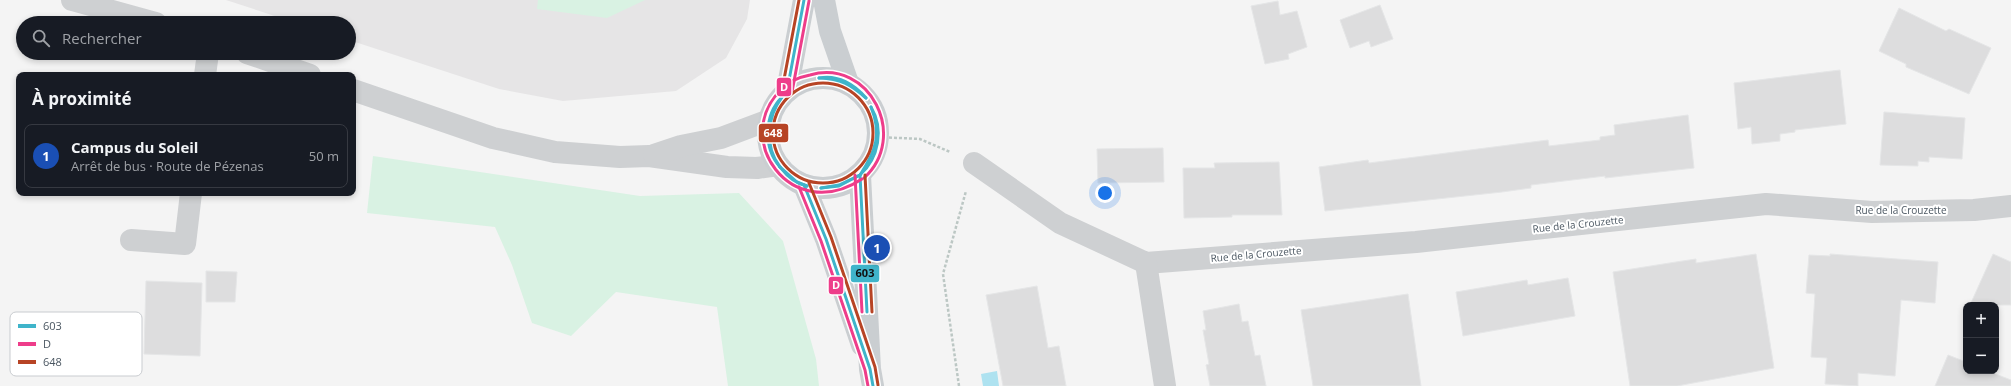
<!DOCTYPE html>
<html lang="fr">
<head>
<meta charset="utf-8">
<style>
	:root { --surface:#171b24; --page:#242831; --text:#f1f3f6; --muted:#9ea1a6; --line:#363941; --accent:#7c3aed }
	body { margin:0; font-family:"Open Sans",sans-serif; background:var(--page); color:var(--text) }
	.controls { position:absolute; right:12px; bottom:12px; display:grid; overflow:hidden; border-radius:8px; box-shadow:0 2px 6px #0003 }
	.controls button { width:36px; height:36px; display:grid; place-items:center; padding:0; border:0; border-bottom:1px solid var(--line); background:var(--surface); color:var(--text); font:20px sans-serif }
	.you { position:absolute; left:1105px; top:193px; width:14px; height:14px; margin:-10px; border:3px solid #fff; border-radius:50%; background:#1a73e8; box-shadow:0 0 0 6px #1a73e833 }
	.badge { display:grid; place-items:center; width:26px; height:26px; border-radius:50%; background:var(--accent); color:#fff; font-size:13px; font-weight:700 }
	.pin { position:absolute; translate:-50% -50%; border:2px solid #fff; box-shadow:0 1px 4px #0006 }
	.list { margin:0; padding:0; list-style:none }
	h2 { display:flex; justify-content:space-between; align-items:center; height:52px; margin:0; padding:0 16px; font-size:17px }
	h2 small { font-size:13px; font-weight:400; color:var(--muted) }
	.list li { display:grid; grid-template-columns:26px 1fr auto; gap:12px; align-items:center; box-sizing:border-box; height:64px; margin:0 8px 8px; padding:0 8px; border:1px solid var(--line); border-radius:8px }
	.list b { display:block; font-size:15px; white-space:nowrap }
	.list p { margin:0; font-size:13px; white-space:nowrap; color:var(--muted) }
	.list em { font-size:13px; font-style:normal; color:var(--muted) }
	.icon { flex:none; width:22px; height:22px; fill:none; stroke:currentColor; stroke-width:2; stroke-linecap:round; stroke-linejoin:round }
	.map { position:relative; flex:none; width:2011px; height:386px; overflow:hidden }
	.search { position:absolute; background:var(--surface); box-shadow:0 2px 6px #0003; left:16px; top:16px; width:340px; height:44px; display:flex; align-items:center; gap:10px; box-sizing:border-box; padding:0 14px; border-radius:22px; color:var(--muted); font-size:15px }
	.panel { position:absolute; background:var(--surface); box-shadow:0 2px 6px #0003; left:16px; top:72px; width:340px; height:124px; border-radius:8px }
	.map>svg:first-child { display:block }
	.education { fill:#e6e5e6 }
	.green { fill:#d9f2e3 }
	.water { fill:#aee2f0 }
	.building { fill:#ddddde; stroke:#e5e6e7 }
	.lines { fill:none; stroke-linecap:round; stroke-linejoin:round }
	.path { stroke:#bcc7c4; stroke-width:2.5; stroke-dasharray:3 2; stroke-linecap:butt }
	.minor { stroke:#ced0d2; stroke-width:22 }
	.major { stroke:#caced1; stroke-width:22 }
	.bus-1-casing { stroke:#fff; stroke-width:6 }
	.bus-2-casing { stroke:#fff; stroke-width:6 }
	.bus-3-casing { stroke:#fff; stroke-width:6 }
	.bus-1 { stroke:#3fb4ca; stroke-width:3 }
	.bus-2 { stroke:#ee3d8a; stroke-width:3 }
	.bus-3 { stroke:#b74425; stroke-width:3 }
	.labels { text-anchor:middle; stroke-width:4; stroke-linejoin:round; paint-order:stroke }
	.street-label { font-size:10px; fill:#4a5661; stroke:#fff }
	.key { fill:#fff; stroke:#c9ccd0; stroke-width:1 }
	.key-label { font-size:11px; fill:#4a5661 }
	.line-badge { stroke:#fff; stroke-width:1.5 }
	.badge-label { font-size:11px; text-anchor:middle; font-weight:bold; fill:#fff }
	.pale-badge-label { font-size:11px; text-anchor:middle; font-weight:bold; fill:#111 }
</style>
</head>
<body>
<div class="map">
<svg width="2011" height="386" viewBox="0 0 2011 386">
	<rect width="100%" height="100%" fill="#f4f4f4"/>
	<path class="education" d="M 226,0 L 750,0 L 747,19 L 726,58 L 676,91 L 563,101 L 499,89 L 349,40 L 349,23 L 296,23 Z"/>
	<g class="green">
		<path d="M 538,0 L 645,0 L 607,18 L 537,9 Z"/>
		<path d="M 373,156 L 640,196 L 739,193 L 783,241 L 816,359 L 819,386 L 728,386 L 717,307 L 616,292 L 571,336 L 532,323 L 512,265 L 495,227 L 367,213 Z"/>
	</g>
	<path class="water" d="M 997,371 L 999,386 L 983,386 L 981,374 Z"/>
	<g class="building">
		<path d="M 1278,1 L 1280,15 L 1297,11 L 1307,47 L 1288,54 L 1289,59 L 1265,64 L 1251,6 Z"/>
		<path d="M 1380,5 L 1393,39 L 1371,47 L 1369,41 L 1350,48 L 1340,20 Z"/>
		<path d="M 1899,8 L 1946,31 L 1949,29 L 1991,48 L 1969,94 L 1906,67 L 1906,64 L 1879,51 Z"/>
		<path d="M 1840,70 L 1846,124 L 1795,130 L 1795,132 L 1780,134 L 1780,141 L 1752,144 L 1751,127 L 1738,129 L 1734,83 Z"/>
		<path d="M 1884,112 L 1965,118 L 1962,159 L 1929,157 L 1929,162 L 1918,161 L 1918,166 L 1880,165 Z"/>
		<path d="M 1688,115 L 1694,168 L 1605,178 L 1605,176 L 1531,185 L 1531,188 L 1502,192 L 1325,211 L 1319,167 L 1368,160 L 1369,163 L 1548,140 L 1549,146 L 1600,140 L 1600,137 L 1615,135 L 1614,125 Z"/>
		<path d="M 1163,148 L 1164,182 L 1098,183 L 1097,149 Z"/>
		<path d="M 1279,162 L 1282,215 L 1232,215 L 1232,217 L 1184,218 L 1183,168 L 1215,168 L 1214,163 Z"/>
		<path d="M 1756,254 L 1774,368 L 1677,386 L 1630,386 L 1613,272 L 1676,262 L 1696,259 L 1696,263 Z"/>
		<path d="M 1830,254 L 1938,262 L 1935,303 L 1901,300 L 1895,376 L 1858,373 L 1858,386 L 1825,384 L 1827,358 L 1811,357 L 1815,294 L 1806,293 L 1809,255 L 1830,256 Z"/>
		<path d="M 1993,254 L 2011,262 L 2011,305 L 1970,305 Z"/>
		<path d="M 206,271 L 237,272 L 235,302 L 206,302 Z"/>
		<path d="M 1568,278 L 1575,316 L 1463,336 L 1456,292 L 1527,280 L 1528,285 Z"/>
		<path d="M 146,281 L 202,283 L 200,356 L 144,354 Z"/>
		<path d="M 1037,286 L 1048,348 L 1059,346 L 1066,386 L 1003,386 L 986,295 Z"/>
		<path d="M 1408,294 L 1421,386 L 1313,386 L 1301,310 Z"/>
		<path d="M 1239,304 L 1242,322 L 1248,321 L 1255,356 L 1260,355 L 1266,386 L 1210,386 L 1206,365 L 1209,364 L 1203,330 L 1206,330 L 1203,311 Z"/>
		<path d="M 1948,355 L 1966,362 L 1966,371 L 1988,371 L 2011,380 L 2011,386 L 1935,386 Z"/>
	</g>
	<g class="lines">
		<g class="path">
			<path d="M 879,137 L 920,139 L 950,152"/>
			<path d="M 959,386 L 943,274 L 966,191"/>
		</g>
		<g class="minor">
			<path d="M 72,0 L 156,23"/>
			<path d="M 247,53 L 310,75"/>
			<path d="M 205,75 L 208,53"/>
			<path d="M 353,90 L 493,138 L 555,152 L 620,157 L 649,156 L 727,167 L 757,168 L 778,165"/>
			<path d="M 654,155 L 681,146 L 721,138 L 769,120"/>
			<path d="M 974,163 L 1060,223 L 1146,263 L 1416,242 L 1766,204 L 1872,212 L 1974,210 L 2011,206"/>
			<path d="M 131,240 L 185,244 L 191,193"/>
			<path d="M 1146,263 L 1165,386"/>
		</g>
		<g class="major">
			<path d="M 824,0 L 830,31 L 848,83"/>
			<circle cx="823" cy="133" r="55"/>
			<path d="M 787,91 L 804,0"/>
			<path d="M 860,175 L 870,369 L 873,386"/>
			<path d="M 804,185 L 826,239 L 862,345"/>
		</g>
		<g class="bus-1-casing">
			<g id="bus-1">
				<path d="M 819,78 C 841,79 850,84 866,98"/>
				<path d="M 819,78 C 838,74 855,85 866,98"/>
				<path d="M 787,91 L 804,0"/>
				<path d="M 780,167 L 797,182 L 807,186"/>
				<path d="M 780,167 C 787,176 796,184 807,186"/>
				<path d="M 780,167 C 763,148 764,115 782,97"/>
				<path d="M 780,167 C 764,146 767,117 782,97"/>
				<path d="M 860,175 C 876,151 882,134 871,107"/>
				<path d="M 860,175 C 879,158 884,129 871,107"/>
				<path d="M 860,175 L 867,312"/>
				<path d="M 804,185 L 826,239 L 870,369 L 873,386"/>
				<path d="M 821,188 L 839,186 L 860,175"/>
				<path d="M 821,188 L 839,185 L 860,175"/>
			</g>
		</g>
		<g class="bus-2-casing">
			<g id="bus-2">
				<path d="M 792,92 L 809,1"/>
				<path d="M 855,175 L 862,312"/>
				<path d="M 862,179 C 791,226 729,137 783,88 C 790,81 800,77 810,75 C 870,58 909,137 864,178"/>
				<path d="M 799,187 L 821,241 L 865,370 L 868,386"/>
			</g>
		</g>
		<g class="bus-3-casing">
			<g id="bus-3">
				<circle cx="823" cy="133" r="50"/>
				<path d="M 782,90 L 799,0"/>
				<path d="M 865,175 L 872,312"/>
				<path d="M 809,183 L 831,237 L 875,367 L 878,385"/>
			</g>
		</g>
		<use href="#bus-1" class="bus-1"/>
		<use href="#bus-2" class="bus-2"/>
		<use href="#bus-3" class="bus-3"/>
	</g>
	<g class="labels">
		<g class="street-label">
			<text x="1901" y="214">Rue de la Crouzette</text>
			<text transform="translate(1578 224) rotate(-6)" y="4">Rue de la Crouzette</text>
			<text transform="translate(1256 254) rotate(-5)" y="4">Rue de la Crouzette</text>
		</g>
	</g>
	<rect x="10" y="312" width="132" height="64" rx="6" class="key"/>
	<rect x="18" y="324" width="18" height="4" fill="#3fb4ca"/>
	<rect x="18" y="342" width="18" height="4" fill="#ee3d8a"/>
	<rect x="18" y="360" width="18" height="4" fill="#b74425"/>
	<g class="key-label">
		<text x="43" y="330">603</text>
		<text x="43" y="348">D</text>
		<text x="43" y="366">648</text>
	</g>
	<g class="line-badge">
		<rect x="776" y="77" width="16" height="20" rx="4" fill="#ee3d8a"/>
		<rect x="758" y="123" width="31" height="20" rx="4" fill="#b74425"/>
		<rect x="850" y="264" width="30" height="19" rx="4" fill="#3fb4ca"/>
		<rect x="828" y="276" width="16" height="19" rx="4" fill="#ee3d8a"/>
	</g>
	<g class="badge-label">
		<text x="784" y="91">D</text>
		<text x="773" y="137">648</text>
		<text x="836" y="289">D</text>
	</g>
	<g class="pale-badge-label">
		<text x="865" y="277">603</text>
	</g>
</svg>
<div class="controls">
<button>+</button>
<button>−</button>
</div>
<div class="you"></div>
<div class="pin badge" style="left:877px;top:248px;background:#1a4fb4">1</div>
<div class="search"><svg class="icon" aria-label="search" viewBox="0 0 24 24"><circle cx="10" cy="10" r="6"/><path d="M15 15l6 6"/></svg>Rechercher</div>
<section class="panel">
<h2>À proximité<small></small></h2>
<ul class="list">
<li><span class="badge" style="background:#1a4fb4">1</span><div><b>Campus du Soleil</b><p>Arrêt de bus · Route de Pézenas</p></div><em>50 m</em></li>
</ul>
</section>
</div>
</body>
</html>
